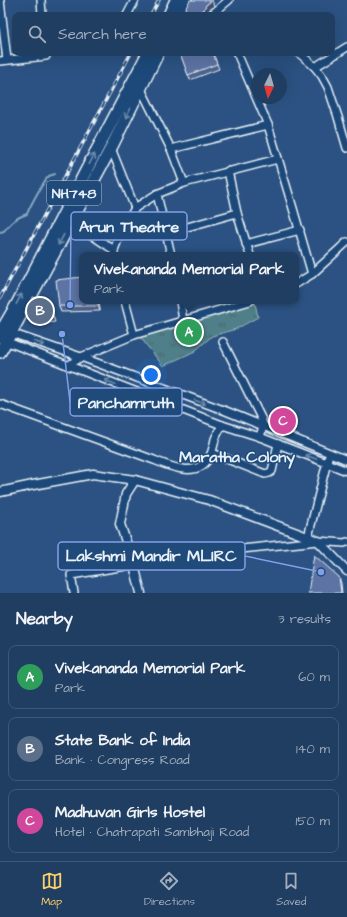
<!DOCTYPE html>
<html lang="en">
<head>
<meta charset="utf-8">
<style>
	:root { --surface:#203e62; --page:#284568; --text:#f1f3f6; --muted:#a2aebe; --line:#3d5777; --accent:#ffd166 }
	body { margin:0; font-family:"Architects Daughter",sans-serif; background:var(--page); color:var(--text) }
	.compass { position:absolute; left:251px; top:68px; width:36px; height:36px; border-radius:50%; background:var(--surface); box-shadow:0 4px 16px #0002; rotate:185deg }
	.you { position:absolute; left:151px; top:375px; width:14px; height:14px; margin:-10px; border:3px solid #fff; border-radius:50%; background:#1a73e8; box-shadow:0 0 0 6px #1a73e833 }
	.badge { display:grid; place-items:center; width:26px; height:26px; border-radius:50%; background:var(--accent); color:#fff; font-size:13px; font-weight:700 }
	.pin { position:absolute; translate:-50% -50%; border:2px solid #fff; box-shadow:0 1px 4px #0006 }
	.popup { position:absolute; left:79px; top:252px; width:220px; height:52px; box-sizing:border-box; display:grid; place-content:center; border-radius:8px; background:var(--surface); filter:drop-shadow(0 1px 3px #0005); font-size:13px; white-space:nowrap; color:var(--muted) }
	.popup b { font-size:15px; color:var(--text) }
	.popup::after { content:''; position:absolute; left:50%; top:100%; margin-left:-8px; border:8px solid transparent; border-top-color:var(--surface) }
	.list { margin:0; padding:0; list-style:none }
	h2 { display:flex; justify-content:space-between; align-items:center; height:52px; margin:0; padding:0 16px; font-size:17px }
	h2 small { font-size:13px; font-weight:400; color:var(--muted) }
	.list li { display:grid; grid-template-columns:26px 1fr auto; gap:12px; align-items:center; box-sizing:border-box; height:64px; margin:0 8px 8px; padding:0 8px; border:1px solid var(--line); border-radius:8px }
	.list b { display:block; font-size:15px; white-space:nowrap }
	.list p { margin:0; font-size:13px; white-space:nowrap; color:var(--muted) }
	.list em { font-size:13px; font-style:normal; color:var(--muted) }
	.icon { flex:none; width:22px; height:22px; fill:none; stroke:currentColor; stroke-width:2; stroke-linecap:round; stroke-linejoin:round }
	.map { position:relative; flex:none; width:347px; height:593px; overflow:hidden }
	.search { position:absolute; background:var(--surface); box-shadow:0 4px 16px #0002; left:12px; right:12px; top:12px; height:44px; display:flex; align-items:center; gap:10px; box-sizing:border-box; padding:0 14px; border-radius:8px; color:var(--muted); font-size:15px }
	.sheet { height:268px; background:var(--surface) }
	nav { display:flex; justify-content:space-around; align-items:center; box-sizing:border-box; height:56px; border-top:1px solid var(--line); background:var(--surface); font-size:11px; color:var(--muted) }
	nav a { display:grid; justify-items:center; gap:2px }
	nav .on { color:var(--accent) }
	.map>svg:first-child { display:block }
	.grass { fill:url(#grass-tufts); stroke:#9cb8c0 }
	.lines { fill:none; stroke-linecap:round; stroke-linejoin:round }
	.stream { stroke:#84a8c1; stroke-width:2 }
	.minor-casing { stroke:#e8f1f8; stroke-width:10 }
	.tertiary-casing { stroke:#e8f1f8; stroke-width:11 }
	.trunk-casing { stroke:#e8f1f8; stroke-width:14 }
	.minor { stroke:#1f4a7a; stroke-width:7 }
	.tertiary { stroke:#1f4a7a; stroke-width:8 }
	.trunk { stroke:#1f4a7a; stroke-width:11 }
	.rail-casing { stroke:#e8f1f8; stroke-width:3.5 }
	.rail { stroke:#1f4a7a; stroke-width:2; stroke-dasharray:6; stroke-linecap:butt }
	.wall { fill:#4f638c; stroke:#e8f1f8 }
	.shaded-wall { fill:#405072; stroke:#e8f1f8 }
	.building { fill:#5c73a3; stroke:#e8f1f8 }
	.oneway { stroke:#6f8dac }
	.labels { text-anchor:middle; stroke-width:3; stroke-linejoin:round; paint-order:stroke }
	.shield { fill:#1f4a7a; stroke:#acbfd2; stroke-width:1 }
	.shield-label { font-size:14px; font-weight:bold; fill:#e8f1f8 }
	.neighbourhood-label { font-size:16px; font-weight:bold; fill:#e8f1f8; stroke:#1f4a7a }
	.leader { fill:none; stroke:#82a0e8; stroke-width:1.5 }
	.callout-dot { fill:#82a0e8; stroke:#1f4a7a; stroke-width:1.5 }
	.callout { fill:#1f4a7a; stroke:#82a0e8; stroke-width:1.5 }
	.callout-label { font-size:16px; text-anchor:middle; font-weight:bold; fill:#e8f1f8 }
</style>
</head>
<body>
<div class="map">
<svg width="347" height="593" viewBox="0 0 347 593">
	<defs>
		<pattern id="grass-tufts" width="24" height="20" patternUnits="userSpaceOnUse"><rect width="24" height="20" fill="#4f7f89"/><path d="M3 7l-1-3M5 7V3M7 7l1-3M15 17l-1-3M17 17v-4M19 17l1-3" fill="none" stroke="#4b666d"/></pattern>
	</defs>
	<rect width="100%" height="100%" fill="#2b5282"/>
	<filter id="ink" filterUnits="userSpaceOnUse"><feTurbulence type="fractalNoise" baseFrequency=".025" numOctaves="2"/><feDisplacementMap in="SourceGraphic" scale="8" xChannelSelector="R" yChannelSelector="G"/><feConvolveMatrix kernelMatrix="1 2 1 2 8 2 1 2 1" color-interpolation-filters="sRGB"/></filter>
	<g filter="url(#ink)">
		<path class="grass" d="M 255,303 L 258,317 L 236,329 L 212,336 L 195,351 L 163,366 L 140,337 Z"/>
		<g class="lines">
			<path class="stream" d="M 0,232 L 4,231 C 12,221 16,218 27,214 C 30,206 44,180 49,176 C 51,175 53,175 55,174"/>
			<g class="minor-casing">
				<g id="minor">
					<path d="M 0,0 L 7,60"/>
					<path d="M 41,0 L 42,15"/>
					<path d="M 127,15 L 135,0"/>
					<path d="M 211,15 L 229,0"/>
					<path d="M 237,53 L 268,125"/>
					<path d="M 299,53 L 315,67 L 322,76 L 328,87 L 338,117 L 347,148"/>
					<path d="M 0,61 L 46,56 L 45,53"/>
					<path d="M 315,67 L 347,47"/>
					<path d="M 140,87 L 171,149 L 184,183"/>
					<path d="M 111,148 L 135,208"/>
					<path d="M 171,149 L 268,125 L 292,205 L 312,274"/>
					<path d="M 228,171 L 237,213 L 250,255"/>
					<path d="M 157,194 L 171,255"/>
					<path d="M 71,221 L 114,250"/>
					<path d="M 166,233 L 237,213"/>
					<path d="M 246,244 L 300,230"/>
					<path d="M 114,255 L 114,250 L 119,237 L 135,208 L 157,194 L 184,183 L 278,159"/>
					<path d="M 296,284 L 312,274 L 347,242"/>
					<path d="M 180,301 L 183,321"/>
					<path d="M 8,332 L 81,357 L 226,411 L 347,460"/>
					<path d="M 134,335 L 250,301"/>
					<path d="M 0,339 L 222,425 L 260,437 L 347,471"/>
					<path d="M 223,342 L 262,420 L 263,426 L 260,437"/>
					<path d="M 68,366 L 81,357 L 134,335 L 125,301"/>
					<path d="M 0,404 L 154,460 C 173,468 200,479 211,454 C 213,449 214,444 215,439 C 217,434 220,429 222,425"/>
					<path d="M 212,453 L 265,474 L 269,473 L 272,471 L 278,444"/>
					<path d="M 308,537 L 328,458"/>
					<path d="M 74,593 L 71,575 L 212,552 L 318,541 L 344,543 L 347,542"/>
				</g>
			</g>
			<g class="tertiary-casing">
				<g id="tertiary">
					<path d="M 135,480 L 126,494 L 120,524 L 134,565 L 141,593"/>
					<path d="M 0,492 L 33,485 L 93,474 L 135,480 L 209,500 L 318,541 L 347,571"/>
				</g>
			</g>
			<g class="trunk-casing">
				<g id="trunk">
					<path d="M 169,15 L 176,0"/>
					<path d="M 179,15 L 186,0"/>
					<path d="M 0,333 L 17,304 L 91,161 L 148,53"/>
					<path d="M 0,352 L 11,333 L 111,148 L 158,53"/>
				</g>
			</g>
			<use href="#minor" class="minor"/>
			<use href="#tertiary" class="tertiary"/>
			<use href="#trunk" class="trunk"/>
			<g class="rail-casing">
				<g id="rail">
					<path d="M 151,15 L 159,0"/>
					<path d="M 0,298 L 131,53"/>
				</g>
			</g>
			<use href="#rail" class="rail"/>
		</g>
		<g class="wall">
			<path d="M 180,53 L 213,53 L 219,69 L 190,80 Z"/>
			<path d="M 82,301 L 99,301 L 100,311 L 61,312 L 59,306 Z"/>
			<path d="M 50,305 L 55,322 L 38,324 L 27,318 L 25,312 Z"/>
		</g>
		<g class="shaded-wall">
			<path d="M 212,0 L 214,6 L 208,11 L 206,14 L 206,15 L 196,15 L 206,5 Z"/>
			<path d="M 98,301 L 99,301 L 100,311 L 98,306 Z"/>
			<path d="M 339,577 L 341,583 L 342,593 L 341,593 Z"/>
		</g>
		<g class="building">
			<path d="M 190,0 L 212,0 L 206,5 L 204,9 L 196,15 L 182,15 Z"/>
			<path d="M 180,53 L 213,53 L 217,64 L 188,75 Z"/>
			<path d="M 82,277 L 82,301 L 98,301 L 98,306 L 59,306 L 56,280 Z"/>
			<path d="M 33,297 L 48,300 L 53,317 L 36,318 L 25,312 Z"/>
			<path d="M 314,555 L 339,577 L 341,593 L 308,593 Z"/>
		</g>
		<defs><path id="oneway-shaft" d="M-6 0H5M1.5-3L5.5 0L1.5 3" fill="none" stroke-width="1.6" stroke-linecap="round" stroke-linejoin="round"/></defs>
		<g class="oneway">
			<use href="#oneway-shaft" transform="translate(128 113) rotate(116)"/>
			<use href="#oneway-shaft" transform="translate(92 159) rotate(-62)"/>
			<use href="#oneway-shaft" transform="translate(61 240) rotate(118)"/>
			<use href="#oneway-shaft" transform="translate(19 299) rotate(-62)"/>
			<use href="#oneway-shaft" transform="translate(39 343) rotate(19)"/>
			<use href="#oneway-shaft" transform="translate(110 382) rotate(-159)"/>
			<use href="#oneway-shaft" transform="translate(200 402) rotate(20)"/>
			<use href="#oneway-shaft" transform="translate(311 457) rotate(-159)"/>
		</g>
	</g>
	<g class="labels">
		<rect class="shield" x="47" y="181" width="54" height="24" rx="3"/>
		<g class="shield-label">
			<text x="74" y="198">NH748</text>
		</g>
		<g class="neighbourhood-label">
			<text x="237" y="462">Maratha Colony</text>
		</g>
	</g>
	<path class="leader" d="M70 305L71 226M62 334L70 402M321 572L245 556"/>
	<g class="callout-dot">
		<circle cx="70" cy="305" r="4"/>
		<circle cx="62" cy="334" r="4"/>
		<circle cx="321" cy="572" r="4"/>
	</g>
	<g class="callout">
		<rect x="71" y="212" width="116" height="28" rx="4"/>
		<rect x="70" y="388" width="112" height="28" rx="4"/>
		<rect x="58" y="542" width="187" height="28" rx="4"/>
	</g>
	<g class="callout-label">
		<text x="129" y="232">Arun Theatre</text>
		<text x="126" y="408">Panchamruth</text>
		<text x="151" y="561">Lakshmi Mandir MLIRC</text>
	</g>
</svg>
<svg class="compass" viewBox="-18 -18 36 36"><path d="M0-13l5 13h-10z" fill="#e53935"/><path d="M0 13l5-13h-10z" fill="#a2aebe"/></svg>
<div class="you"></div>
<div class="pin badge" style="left:189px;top:332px;background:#2e9e5b">A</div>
<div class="popup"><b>Vivekananda Memorial Park</b>Park</div>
<div class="pin badge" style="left:40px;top:311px;background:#5c6f8a">B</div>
<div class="pin badge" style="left:283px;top:421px;background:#d1479c">C</div>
<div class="search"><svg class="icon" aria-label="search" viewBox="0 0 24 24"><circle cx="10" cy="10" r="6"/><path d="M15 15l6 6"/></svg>Search here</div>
</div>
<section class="sheet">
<h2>Nearby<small>3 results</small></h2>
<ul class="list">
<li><span class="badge" style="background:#2e9e5b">A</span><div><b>Vivekananda Memorial Park</b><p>Park</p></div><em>60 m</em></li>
<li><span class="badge" style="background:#5c6f8a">B</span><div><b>State Bank of India</b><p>Bank · Congress Road</p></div><em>140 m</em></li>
<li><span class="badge" style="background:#d1479c">C</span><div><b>Madhuvan Girls Hostel</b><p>Hotel · Chatrapati Sambhaji Road</p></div><em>150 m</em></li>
</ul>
</section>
<nav>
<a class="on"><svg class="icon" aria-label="map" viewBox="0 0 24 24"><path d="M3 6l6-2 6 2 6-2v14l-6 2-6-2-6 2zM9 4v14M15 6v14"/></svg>Map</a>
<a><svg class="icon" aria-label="directions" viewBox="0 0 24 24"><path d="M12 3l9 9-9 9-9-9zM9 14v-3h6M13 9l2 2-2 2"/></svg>Directions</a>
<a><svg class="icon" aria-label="saved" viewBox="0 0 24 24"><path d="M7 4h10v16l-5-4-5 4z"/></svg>Saved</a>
</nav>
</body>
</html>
